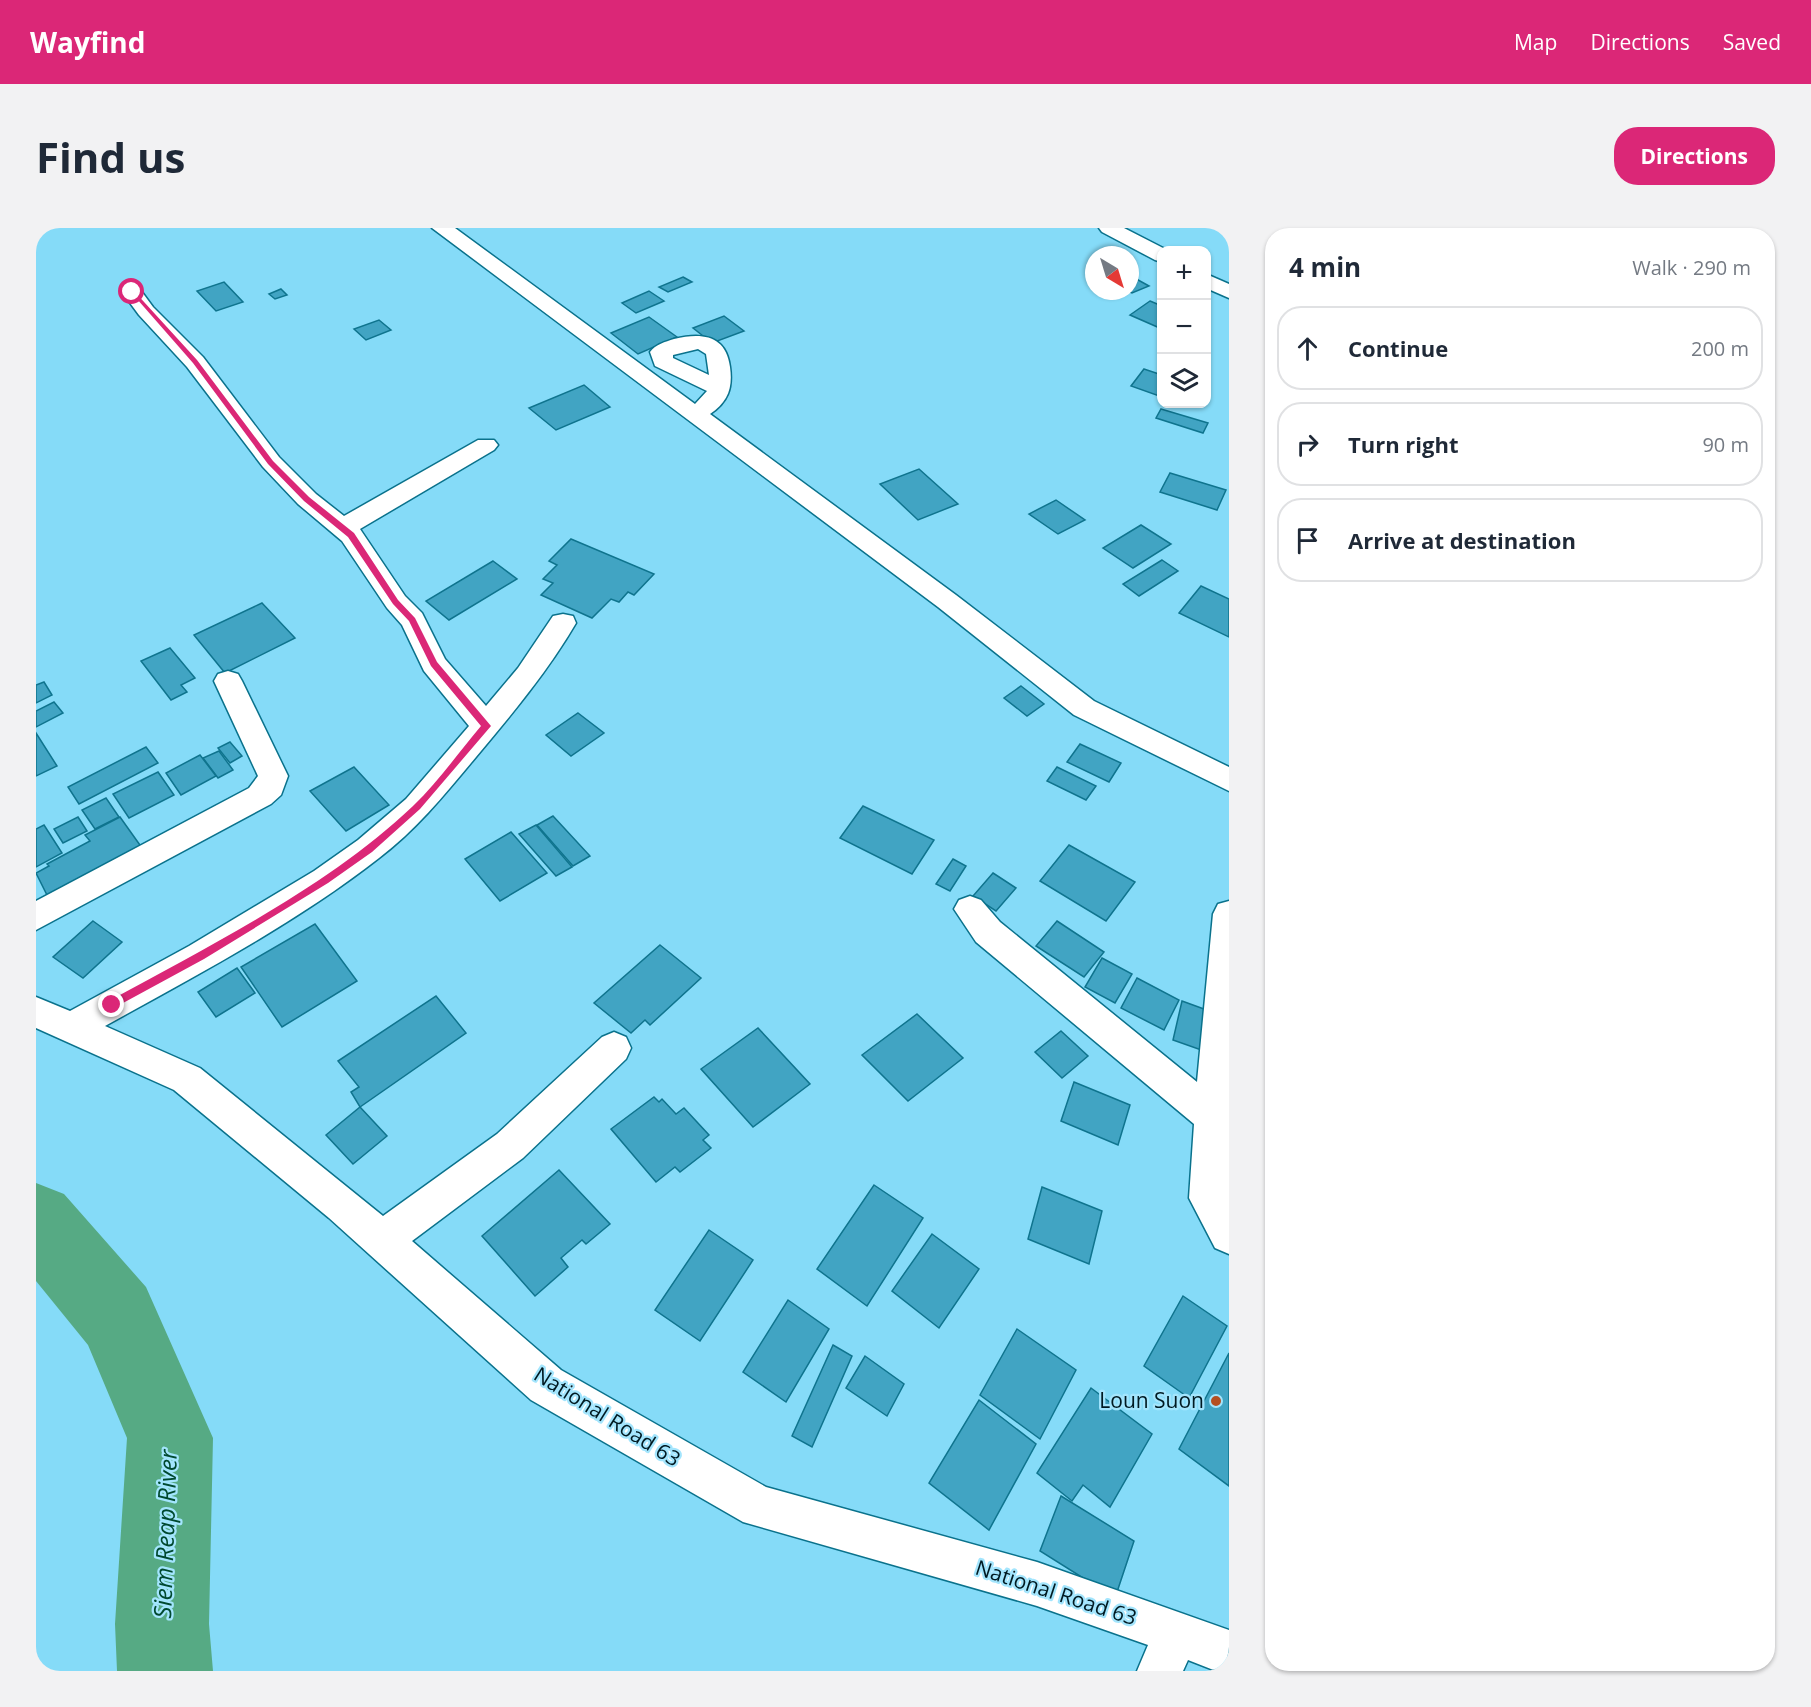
<!DOCTYPE html>
<html lang="en">
<head>
<meta charset="utf-8">
<style>
	:root { --surface:#fff; --page:#f2f2f3; --text:#1f2937; --muted:#747a83; --line:#e0e1e3; --accent:#db2777 }
	body { margin:0; font-family:"Open Sans",sans-serif; background:var(--page); color:var(--text) }
	.controls { position:absolute; right:18px; top:18px; display:grid; overflow:hidden; border-radius:12px; box-shadow:0 2px 4px #0004 }
	.controls button { width:54px; height:54px; display:grid; place-items:center; padding:0; border:0; border-bottom:2px solid var(--line); background:var(--surface); color:var(--text); font:30px sans-serif }
	.compass { position:absolute; left:1049px; top:18px; width:54px; height:54px; border-radius:50%; background:var(--surface); box-shadow:0 2px 4px #0004; rotate:142deg }
	.stop { position:absolute; width:18px; height:18px; margin:-14px; border:4px solid #db2777; border-radius:50%; background:#fff }
	.stop.end { background:#db2777; border-color:#fff; box-shadow:0 2px 6px #0008 }
	.list { margin:0; padding:0; list-style:none }
	h2 { display:flex; justify-content:space-between; align-items:center; height:78px; margin:0; padding:0 24px; font-size:26px }
	h2 small { font-size:20px; font-weight:400; color:var(--muted) }
	.list li { display:grid; grid-template-columns:39px 1fr auto; gap:18px; align-items:center; box-sizing:border-box; height:84px; margin:0 12px 12px; padding:0 12px; border:2px solid var(--line); border-radius:24px }
	.list b { display:block; font-size:22px; white-space:nowrap }
	.list em { font-size:20px; font-style:normal; color:var(--muted) }
	.icon { flex:none; width:33px; height:33px; fill:none; stroke:currentColor; stroke-width:2; stroke-linecap:round; stroke-linejoin:round }
	.map { position:relative; flex:none; width:1193px; height:1443px; overflow:hidden; border-radius:24px }
	header { display:flex; align-items:center; gap:36px; box-sizing:border-box; height:84px; padding:0 30px; background:var(--accent); color:#fff }
	header strong { font-size:28px }
	nav { display:flex; gap:33px; margin-inline-start:auto; font-size:21px }
	.intro { display:flex; align-items:center; justify-content:space-between; box-sizing:border-box; height:144px; padding:0 36px }
	h1 { margin:0; font-size:42px }
	.button { padding:15px 27px; border-radius:24px; background:var(--accent); color:#fff; font-size:21px; font-weight:700 }
	main { display:flex; gap:36px; padding:0 36px }
	aside { flex:1; background:var(--surface); border-radius:24px; box-shadow:0 2px 4px #0004 }
	.map>svg:first-child { display:block }
	.lines { fill:none; stroke-linecap:round; stroke-linejoin:round }
	.river { fill:#56aa84; fill-rule:evenodd }
	.building { fill:#41a4c3; stroke:#0f748e; stroke-width:1.5 }
	.minor-casing { stroke:#0a728c; stroke-width:3 }
	.minor { fill:#fff; fill-rule:evenodd }
	.route { fill:#db2777 }
	.poi-dot { fill:#b44f21; stroke:#a3e5fd; stroke-width:2 }
	.labels { text-anchor:middle; stroke-width:4.5; stroke-linejoin:round; paint-order:stroke }
	.near-poi-label { font-size:21px; fill:#001a22; stroke:#a3e5fd; text-anchor:end }
	.near-street-label { font-size:21px; fill:#001a22; stroke:#a3e5fd }
	.near-water-label { font-size:24px; font-style:italic; fill:#00492f; stroke:#a3e5fd }
</style>
</head>
<body>
<header>
<strong>Wayfind</strong>
<nav><a>Map</a><a>Directions</a><a>Saved</a></nav>
</header>
<div class="intro"><h1>Find us</h1><a class="button">Directions</a></div>
<main>
<div class="map">
<svg width="1193" height="1443" viewBox="0 0 1193 1443">
	<rect width="100%" height="100%" fill="#85dbf8"/>
	<g class="lines">
		<path class="river" d="M 0,955 L 28,966 L 110,1059 L 177,1210 L 173,1396 L 177,1443 L 81,1443 L 79,1396 L 91,1210 L 52,1117 L 0,1053 Z"/>
	</g>
	<g class="building">
		<path d="M 1094,48 L 1095,48 L 1113,58 L 1096,65 L 1092,63 L 1094,63 Z"/>
		<path d="M 647,49 L 656,54 L 632,64 L 623,59 Z"/>
		<path d="M 188,54 L 207,74 L 180,83 L 161,63 Z"/>
		<path d="M 245,61 L 251,67 L 239,71 L 233,66 Z"/>
		<path d="M 613,63 L 628,73 L 600,85 L 586,75 Z"/>
		<path d="M 1114,73 L 1126,78 L 1126,101 L 1094,87 Z"/>
		<path d="M 688,88 L 708,103 L 676,115 L 657,100 Z"/>
		<path d="M 613,89 L 641,109 L 602,126 L 575,105 Z"/>
		<path d="M 343,92 L 355,102 L 330,112 L 318,101 Z"/>
		<path d="M 1108,141 L 1126,147 L 1126,169 L 1095,158 Z"/>
		<path d="M 548,157 L 574,179 L 520,202 L 493,180 Z"/>
		<path d="M 1125,181 L 1172,195 L 1167,205 L 1120,190 Z"/>
		<path d="M 883,241 L 922,276 L 882,292 L 844,256 Z"/>
		<path d="M 1134,245 L 1190,262 L 1181,282 L 1124,264 Z"/>
		<path d="M 1020,272 L 1049,292 L 1022,306 L 993,286 Z"/>
		<path d="M 1105,297 L 1135,316 L 1097,340 L 1067,320 Z"/>
		<path d="M 535,311 L 618,346 L 598,367 L 592,364 L 583,374 L 575,371 L 556,390 L 505,367 L 517,355 L 507,351 L 521,337 L 513,333 Z"/>
		<path d="M 1126,332 L 1142,343 L 1103,368 L 1087,356 Z"/>
		<path d="M 457,333 L 481,351 L 413,392 L 390,373 Z"/>
		<path d="M 1165,358 L 1193,371 L 1193,409 L 1143,385 Z"/>
		<path d="M 226,375 L 259,410 L 189,445 L 158,407 Z"/>
		<path d="M 134,420 L 159,450 L 145,457 L 151,464 L 135,472 L 105,433 Z"/>
		<path d="M 8,454 L 16,467 L 0,475 L 0,457 Z"/>
		<path d="M 985,458 L 1008,476 L 991,488 L 968,470 Z"/>
		<path d="M 18,474 L 27,485 L 0,499 L 0,483 Z"/>
		<path d="M 542,485 L 568,505 L 535,528 L 510,507 Z"/>
		<path d="M 0,505 L 21,538 L 0,548 Z"/>
		<path d="M 194,514 L 206,528 L 194,535 L 182,520 Z"/>
		<path d="M 1044,516 L 1085,535 L 1073,554 L 1031,534 Z"/>
		<path d="M 110,519 L 122,535 L 43,576 L 32,559 Z"/>
		<path d="M 183,523 L 197,542 L 182,550 L 167,530 Z"/>
		<path d="M 164,527 L 180,548 L 145,567 L 130,545 Z"/>
		<path d="M 318,539 L 353,577 L 310,603 L 274,563 Z"/>
		<path d="M 1021,539 L 1060,558 L 1050,572 L 1011,553 Z"/>
		<path d="M 122,544 L 138,567 L 93,590 L 77,566 Z"/>
		<path d="M 70,570 L 83,589 L 59,601 L 46,582 Z"/>
		<path d="M 827,578 L 898,612 L 876,646 L 804,610 Z"/>
		<path d="M 517,588 L 554,628 L 537,638 L 501,597 Z"/>
		<path d="M 42,589 L 51,603 L 27,615 L 18,601 Z"/>
		<path d="M 84,589 L 111,627 L 11,667 L 0,645 L 13,638 L 11,636 L 54,613 L 49,607 Z"/>
		<path d="M 8,597 L 26,625 L 0,639 L 0,601 Z"/>
		<path d="M 500,597 L 536,639 L 520,648 L 483,606 Z"/>
		<path d="M 475,604 L 511,645 L 464,673 L 429,631 Z"/>
		<path d="M 1033,617 L 1099,654 L 1070,693 L 1004,653 Z"/>
		<path d="M 917,631 L 930,638 L 914,663 L 900,656 Z"/>
		<path d="M 957,645 L 980,660 L 960,683 L 937,668 Z"/>
		<path d="M 57,693 L 86,714 L 47,750 L 17,729 Z"/>
		<path d="M 1021,693 L 1068,724 L 1048,749 L 1000,718 Z"/>
		<path d="M 279,696 L 321,753 L 246,799 L 205,739 Z"/>
		<path d="M 624,717 L 665,750 L 614,797 L 609,792 L 595,805 L 558,775 Z"/>
		<path d="M 1066,730 L 1096,746 L 1079,775 L 1049,759 Z"/>
		<path d="M 201,740 L 219,765 L 180,789 L 162,764 Z"/>
		<path d="M 1101,750 L 1143,772 L 1128,802 L 1085,780 Z"/>
		<path d="M 400,768 L 430,805 L 324,879 L 315,864 L 323,859 L 302,833 Z"/>
		<path d="M 1146,773 L 1179,785 L 1171,824 L 1137,812 Z"/>
		<path d="M 881,786 L 927,830 L 872,873 L 826,827 Z"/>
		<path d="M 722,800 L 774,856 L 717,899 L 665,841 Z"/>
		<path d="M 1025,803 L 1052,828 L 1026,850 L 999,824 Z"/>
		<path d="M 1038,854 L 1094,877 L 1082,917 L 1025,893 Z"/>
		<path d="M 618,869 L 623,874 L 626,871 L 640,886 L 648,880 L 673,907 L 667,912 L 675,920 L 644,944 L 639,939 L 620,954 L 575,901 Z"/>
		<path d="M 324,879 L 351,908 L 317,936 L 290,907 Z"/>
		<path d="M 523,942 L 574,996 L 550,1016 L 546,1012 L 525,1030 L 532,1039 L 499,1068 L 446,1008 Z"/>
		<path d="M 838,957 L 887,990 L 831,1078 L 781,1041 Z"/>
		<path d="M 1006,959 L 1066,983 L 1053,1036 L 992,1011 Z"/>
		<path d="M 673,1002 L 717,1032 L 664,1113 L 619,1082 Z"/>
		<path d="M 896,1006 L 943,1041 L 903,1100 L 856,1063 Z"/>
		<path d="M 1147,1068 L 1191,1098 L 1153,1170 L 1108,1138 Z"/>
		<path d="M 752,1072 L 793,1101 L 750,1174 L 707,1144 Z"/>
		<path d="M 981,1101 L 1040,1142 L 1004,1211 L 944,1167 Z"/>
		<path d="M 797,1117 L 816,1128 L 776,1219 L 756,1208 Z"/>
		<path d="M 1193,1125 L 1193,1258 L 1143,1221 Z"/>
		<path d="M 829,1128 L 868,1156 L 851,1188 L 810,1160 Z"/>
		<path d="M 1055,1160 L 1116,1206 L 1074,1279 L 1047,1257 L 1036,1273 L 1001,1245 Z"/>
		<path d="M 943,1172 L 1000,1216 L 953,1302 L 893,1255 Z"/>
		<path d="M 1025,1268 L 1098,1313 L 1079,1370 L 1004,1323 Z"/>
	</g>
	<g class="lines">
		<g class="minor-casing">
			<g id="minor">
				<path d="M 396,0 L 419,0 L 659,176 L 671,163 L 619,138 L 614,124 C 620,116 629,114 638,111 C 666,104 690,107 694,139 C 697,160 692,174 674,186 L 920,367 L 1058,473 L 1193,539 L 1193,563 L 1038,487 L 902,379 ZM 662,121 L 670,126 L 673,147 L 637,130 L 637,127 Z"/>
				<path d="M 1063,0 L 1088,0 L 1131,22 L 1126,22 L 1126,34 L 1119,32 L 1066,4 Z"/>
				<path d="M 1170,46 L 1193,56 L 1193,70 L 1170,60 Z"/>
				<path d="M 96,58 L 103,60 L 117,79 L 167,129 L 243,229 L 280,266 L 308,288 L 442,212 L 458,212 L 462,217 L 458,222 L 324,301 L 369,368 L 386,385 L 409,431 L 450,478 L 482,440 L 517,388 L 527,386 L 537,388 L 540,395 C 512,443 476,486 440,529 C 410,565 381,601 343,630 C 260,695 161,747 69,798 L 164,840 L 347,988 L 461,906 L 566,809 L 578,804 L 590,809 L 595,820 L 590,831 L 487,930 L 376,1013 L 525,1142 L 730,1259 L 1001,1334 L 1193,1402 L 1193,1443 L 1180,1443 L 1152,1432 L 1147,1443 L 1101,1443 L 1112,1417 L 1001,1378 L 707,1294 L 495,1172 L 293,990 L 138,862 L 0,800 L 0,769 L 34,783 L 153,718 L 278,643 L 322,612 L 370,571 L 433,498 L 388,443 L 366,397 L 351,380 L 306,313 L 262,276 L 227,239 L 151,139 L 103,87 L 86,64 L 89,60 Z"/>
				<path d="M 192,443 L 202,446 L 206,453 L 252,548 L 245,567 L 235,576 L 0,702 L 0,673 L 213,560 L 222,548 L 178,453 L 182,446 Z"/>
				<path d="M 934,668 L 945,672 L 964,694 L 1161,854 L 1177,686 L 1182,676 L 1193,673 L 1193,1026 L 1179,1020 L 1153,970 L 1158,896 L 940,714 L 918,681 L 923,672 Z"/>
			</g>
		</g>
		<use href="#minor" class="minor"/>
	</g>
	<path class="route" d="M 94,63 L 98,63 L 161,132 L 237,233 L 273,269 L 318,305 L 362,372 L 379,390 L 401,434 L 455,498 L 384,581 L 336,624 L 292,655 L 168,731 L 76,781 L 71,777 L 73,773 C 175,717 293,658 377,578 C 402,554 423,524 445,498 L 395,438 L 373,393 L 357,376 L 312,309 L 268,273 L 232,236 L 157,135 Z"/>
	<circle class="poi-dot" cx="1180" cy="1173" r="6"/>
	<g class="labels">
		<g class="near-poi-label">
			<text x="1168" y="1180">Loun Suon</text>
		</g>
		<g class="near-street-label">
			<text transform="translate(571 1189) rotate(32)" y="7">National Road 63</text>
			<text transform="translate(1020 1365) rotate(18)" y="7">National Road 63</text>
		</g>
		<g class="near-water-label">
			<text transform="translate(130 1306) rotate(-88)" y="8">Siem Reap River</text>
		</g>
	</g>
</svg>
<div class="controls">
<button>+</button>
<button>−</button>
<button><svg class="icon" aria-label="layers" viewBox="0 0 24 24"><path d="M12 4l9 5-9 5-9-5zM3 14l9 5 9-5"/></svg></button>
</div>
<svg class="compass" viewBox="-18 -18 36 36"><path d="M0-13l5 13h-10z" fill="#e53935"/><path d="M0 13l5-13h-10z" fill="#747a83"/></svg>
<div class="stop" style="left:96px;top:64px"></div>
<div class="stop end" style="left:76px;top:777px"></div>
</div>
<aside>
<h2>4 min<small>Walk · 290 m</small></h2>
<ul class="list">
<li><svg class="icon" aria-label="ahead" viewBox="0 0 24 24"><path d="M12 20V5M6 11l6-6 6 6"/></svg><div><b>Continue</b></div><em>200 m</em></li>
<li><svg class="icon" aria-label="right" viewBox="0 0 24 24"><path d="M7 20v-9h11M14 6l5 5-5 5"/></svg><div><b>Turn right</b></div><em>90 m</em></li>
<li><svg class="icon" aria-label="arrive" viewBox="0 0 24 24"><path d="M6 21V4h12l-3 4 3 4H6"/></svg><div><b>Arrive at destination</b></div></li>
</ul>
</aside>
</main>
</body>
</html>
